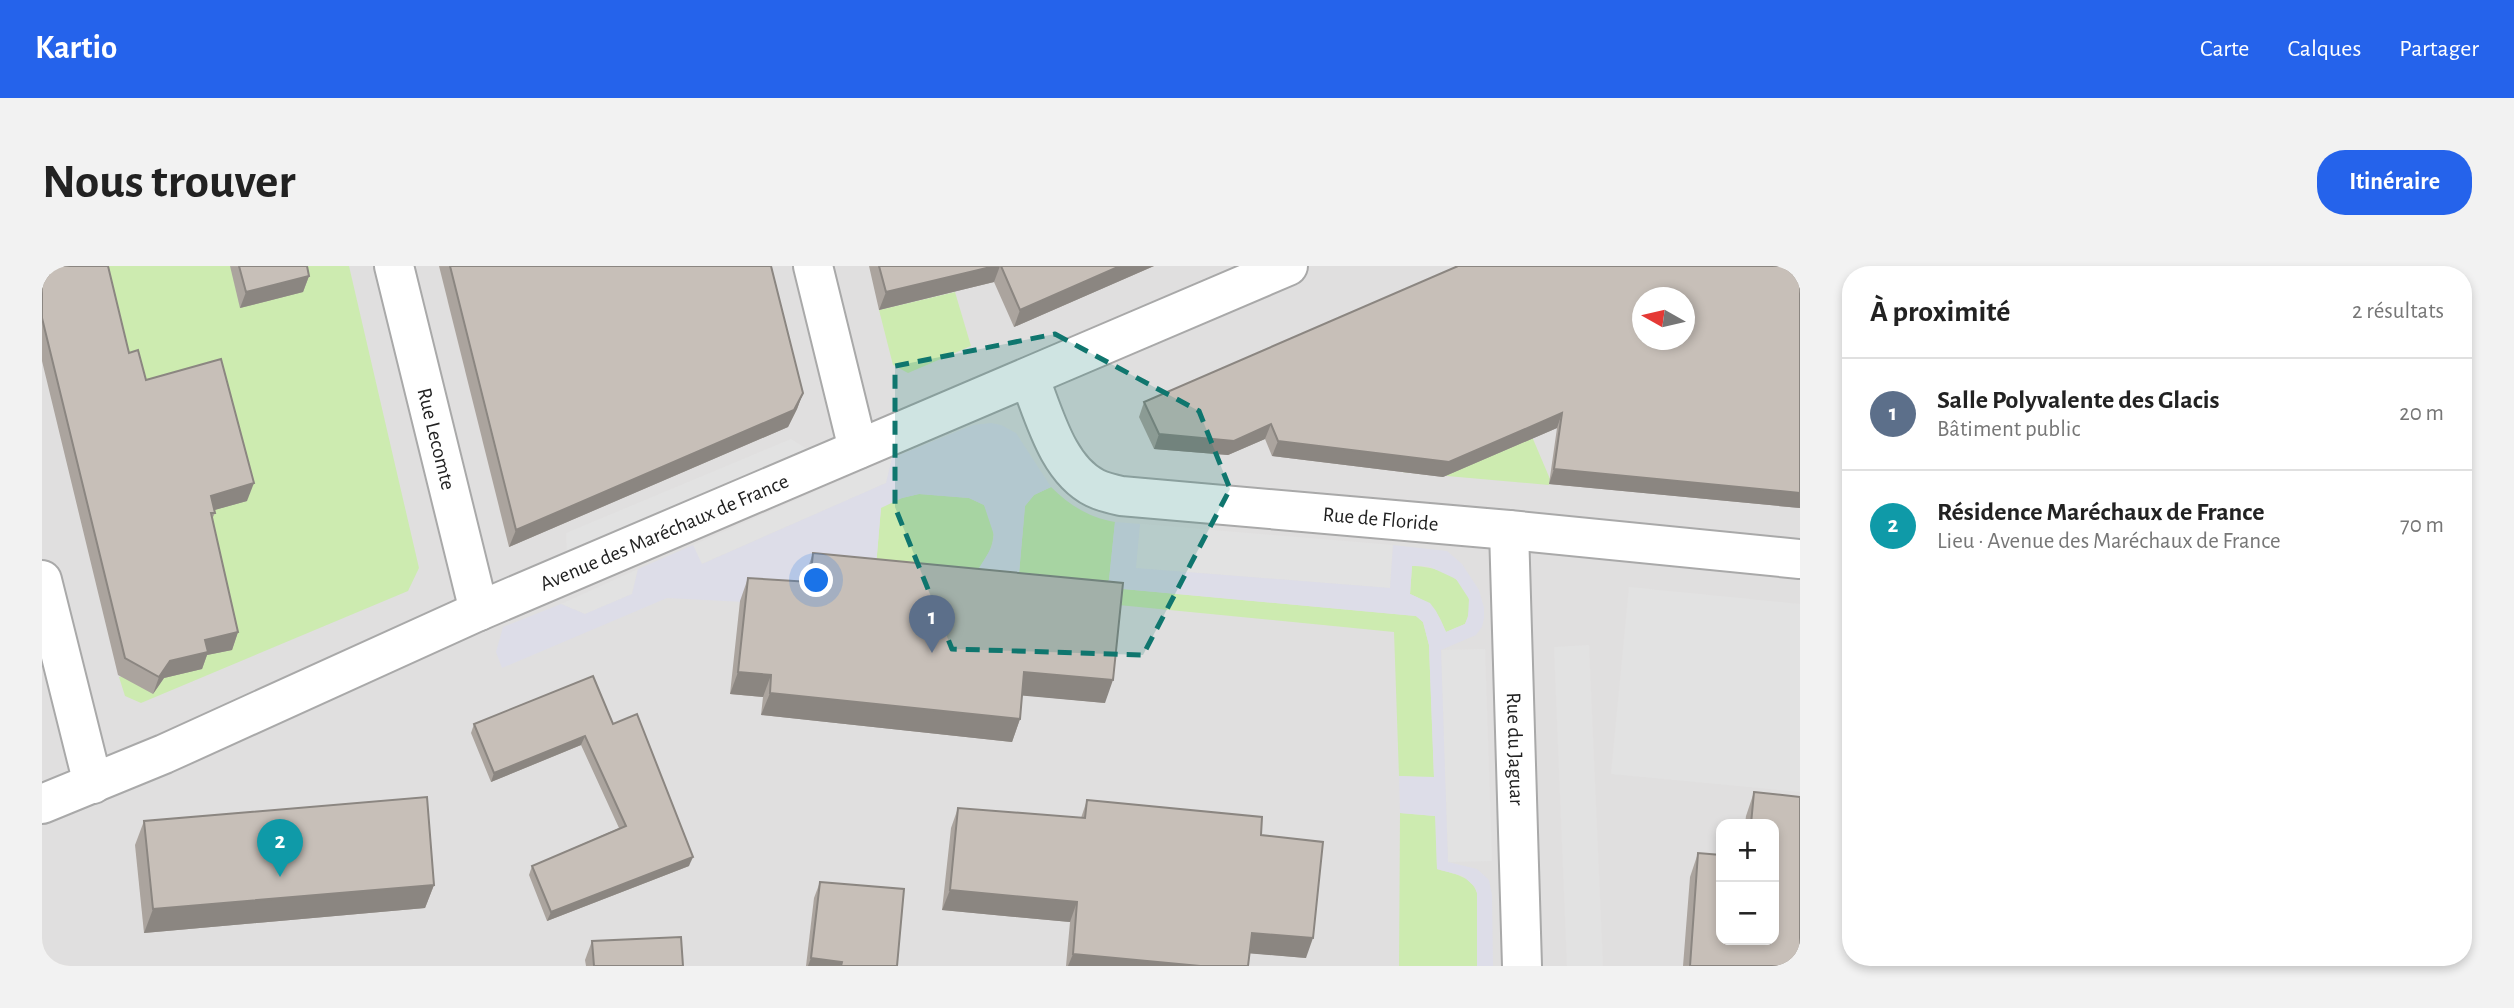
<!DOCTYPE html>
<html lang="fr">
<head>
<meta charset="utf-8">
<style>
	:root { --surface:#fff; --page:#f2f2f2; --text:#222; --muted:#767676; --line:#e0e0e0; --accent:#2563eb }
	body { margin:0; font-family:"Alegreya Sans",sans-serif; background:var(--page); color:var(--text) }
	.controls { position:absolute; right:21px; bottom:21px; display:grid; overflow:hidden; border-radius:14px; box-shadow:0 4px 10px #0003 }
	.controls button { width:63px; height:63px; display:grid; place-items:center; padding:0; border:0; border-bottom:2px solid var(--line); background:var(--surface); color:var(--text); font:35px sans-serif }
	.compass { position:absolute; left:1590px; top:21px; width:63px; height:63px; border-radius:50%; background:var(--surface); box-shadow:0 4px 10px #0003; rotate:278deg }
	.you { position:absolute; left:775px; top:315px; width:24px; height:24px; margin:-18px; border:5px solid #fff; border-radius:50%; background:#1a73e8; box-shadow:0 0 0 10px #1a73e833 }
	.badge { display:grid; place-items:center; width:46px; height:46px; border-radius:50%; background:var(--accent); color:#fff; font-size:23px; font-weight:700 }
	.pin { position:absolute; translate:-50% -58px; filter:drop-shadow(0 2px 4px #0008) }
	.pin::after { content:''; position:absolute; top:37px; width:24px; height:21px; background:inherit; clip-path:polygon(0 0,100% 0,50% 100%) }
	.list { margin:0; padding:0; list-style:none }
	h2 { display:flex; justify-content:space-between; align-items:center; height:91px; margin:0; padding:0 28px; font-size:30px }
	h2 small { font-size:23px; font-weight:400; color:var(--muted) }
	.list li { display:grid; grid-template-columns:46px 1fr auto; gap:21px; align-items:center; box-sizing:border-box; height:112px; padding:0 28px; border-top:2px solid var(--line) }
	.list b { display:block; font-size:26px; white-space:nowrap }
	.list p { margin:0; font-size:23px; white-space:nowrap; color:var(--muted) }
	.list em { font-size:23px; font-style:normal; color:var(--muted) }
	.map { position:relative; flex:none; width:1758px; height:700px; overflow:hidden; border-radius:28px }
	header { display:flex; align-items:center; gap:42px; box-sizing:border-box; height:98px; padding:0 35px; background:var(--accent); color:#fff }
	header strong { font-size:33px }
	nav { display:flex; gap:38px; margin-inline-start:auto; font-size:24px }
	.intro { display:flex; align-items:center; justify-content:space-between; box-sizing:border-box; height:168px; padding:0 42px }
	h1 { margin:0; font-size:49px }
	.button { padding:18px 32px; border-radius:28px; background:var(--accent); color:#fff; font-size:24px; font-weight:700 }
	main { display:flex; gap:42px; padding:0 42px }
	aside { flex:1; background:var(--surface); border-radius:28px; box-shadow:0 4px 10px #0003 }
	.map>svg:first-child { display:block }
	.residential { fill:#e0dfdf; fill-rule:evenodd }
	.grass { fill:#cdebb0 }
	.parking { fill:#e2e2e2 }
	.plaza { fill:#dddde8; fill-rule:evenodd }
	.lines { fill:none; stroke-linecap:round; stroke-linejoin:round }
	.minor-casing { stroke:#a9a9a9; stroke-width:42 }
	.minor { stroke:#fff; stroke-width:38 }
	.wall { fill:#aba49e }
	.shaded-wall { fill:#8b8681 }
	.building { fill:#c7bfb8; stroke:#8b8681; stroke-width:2; fill-rule:evenodd }
	.marked { fill:#0f766e; fill-opacity:0.2; stroke:#0f766e; stroke-width:5; stroke-dasharray:14 9; stroke-linejoin:round }
	.labels { text-anchor:middle; stroke-width:5; stroke-linejoin:round; paint-order:stroke }
	.street-label { font-size:21px; fill:#222; stroke:#fff }
</style>
</head>
<body>
<header>
<strong>Kartio</strong>
<nav><a>Carte</a><a>Calques</a><a>Partager</a></nav>
</header>
<div class="intro"><h1>Nous trouver</h1><a class="button">Itinéraire</a></div>
<main>
<div class="map">
<svg width="1758" height="700" viewBox="0 0 1758 700">
	<rect width="100%" height="100%" fill="#f2efe9"/>
	<path class="residential" d="M 0,0 L 1758,0 L 1758,700 L 0,700 ZM 1601,32 L 1643,32 L 1643,74 L 1601,74 ZM 1679,558 L 1732,558 L 1732,674 L 1679,674 Z"/>
	<g class="grass">
		<path d="M 56,0 L 307,0 L 377,302 L 366,325 L 99,437 L 83,430 L 77,411 L 87,408 L 97,154 Z"/>
		<path d="M 913,26 L 929,80 L 866,107 L 851,99 L 837,44 Z"/>
		<path d="M 1474,133 L 1508,213 L 1507,219 L 1360,206 L 1346,170 Z"/>
		<path d="M 1009,221 C 1027,239 1048,252 1073,256 L 1067,314 L 1063,318 L 977,308 L 983,240 L 992,229 Z"/>
		<path d="M 877,228 L 927,232 L 942,239 C 959,268 951,282 934,307 L 834,300 L 839,241 L 860,232 Z"/>
		<path d="M 1370,300 C 1402,300 1441,319 1423,358 L 1404,366 C 1395,343 1390,338 1368,328 Z"/>
		<path d="M 1081,323 L 1374,350 L 1381,356 L 1387,379 L 1392,512 L 1357,510 L 1352,366 L 1056,337 Z"/>
		<path d="M 1358,547 L 1394,550 L 1395,603 C 1411,608 1429,609 1435,627 L 1435,700 L 1357,700 Z"/>
	</g>
	<g class="parking">
		<path d="M 749,173 L 765,183 L 525,289 L 524,267 Z"/>
		<path d="M 850,192 L 844,217 L 659,298 L 651,279 Z"/>
		<path d="M 1098,258 L 1351,279 L 1348,322 L 1094,302 Z"/>
		<path d="M 596,303 L 590,328 L 543,348 L 519,338 Z"/>
		<path d="M 1587,321 L 1758,338 L 1758,526 L 1569,508 Z"/>
		<path d="M 1547,379 L 1561,700 L 1525,700 L 1512,381 Z"/>
		<path d="M 1443,383 L 1450,595 L 1406,596 L 1399,384 Z"/>
	</g>
	<path class="plaza" d="M 949,157 L 959,159 L 974,167 L 1009,221 L 992,229 L 983,240 L 977,308 L 1063,318 L 1067,314 L 1073,256 L 1098,258 L 1094,302 L 1348,322 L 1351,279 L 1405,285 L 1420,298 L 1437,324 L 1442,342 L 1442,352 L 1440,361 L 1434,369 L 1399,384 L 1406,596 L 1435,603 L 1447,614 L 1450,629 L 1451,700 L 1435,700 L 1435,627 L 1433,621 L 1421,610 L 1395,603 L 1393,550 L 1358,547 L 1357,510 L 1392,511 L 1387,379 L 1381,356 L 1374,350 L 1081,323 L 1056,337 L 760,339 L 625,332 L 460,402 L 454,386 L 461,361 L 519,338 L 543,348 L 590,328 L 596,303 L 651,279 L 660,298 L 844,217 L 850,192 L 931,159 ZM 877,228 L 927,232 L 942,239 L 952,269 L 950,281 L 934,307 L 834,300 L 839,242 L 860,232 ZM 1370,300 L 1386,300 L 1414,313 L 1427,333 L 1426,351 L 1423,358 L 1404,366 L 1394,345 L 1388,337 L 1368,328 Z"/>
	<g class="lines">
		<g class="minor-casing">
			<g id="minor">
				<path id="s1" d="M 352,0 L 437,345"/>
				<path d="M 771,0 L 816,183"/>
				<path id="s2" d="M 987,111 C 1002,148 1015,203 1053,222 C 1061,226 1070,228 1079,230 L 1467,264 L 1758,293"/>
				<path id="s3" d="M 1467,264 L 1480,700"/>
				<path d="M 0,314 L 51,518"/>
				<path id="s4" d="M 0,538 L 122,488 L 437,345 L 1246,0"/>
			</g>
		</g>
		<use href="#minor" class="minor"/>
	</g>
	<g class="wall">
		<path d="M 0,0 L 87,87 L 104,114 L 205,235 L 172,244 L 173,247 L 170,253 L 196,366 L 190,384 L 165,389 L 160,403 L 122,412 L 111,428 L 76,409 L 0,95 Z"/>
		<path d="M 188,0 L 265,0 L 267,10 L 261,26 L 198,42 Z"/>
		<path d="M 397,0 L 729,0 L 761,127 L 755,143 L 746,161 L 467,281 Z"/>
		<path d="M 827,0 L 1112,0 L 972,61 L 952,16 L 837,44 Z"/>
		<path d="M 1758,0 L 1758,242 L 1507,218 L 1515,162 L 1401,211 L 1230,190 L 1223,173 L 1186,189 L 1112,183 L 1097,151 L 1102,136 Z"/>
		<path d="M 771,287 L 1063,437 L 980,429 L 978,453 L 970,476 L 719,449 L 721,431 L 688,428 L 698,335 L 706,312 L 763,316 L 763,310 Z"/>
		<path d="M 432,458 L 571,458 L 647,600 L 505,655 L 487,609 L 490,600 L 577,562 L 539,479 L 449,516 L 429,467 Z"/>
		<path d="M 1712,526 L 1758,531 L 1758,700 L 1641,700 L 1648,611 L 1656,587 L 1679,589 L 1679,674 L 1732,674 L 1732,558 L 1703,558 L 1704,550 Z"/>
		<path d="M 1045,534 L 1219,569 L 1264,692 L 1208,687 L 1206,700 L 1024,700 L 1028,656 L 900,644 L 909,562 L 916,542 L 1039,552 Z"/>
		<path d="M 102,555 L 392,619 L 383,642 L 102,667 L 93,579 Z"/>
		<path d="M 778,616 L 855,700 L 764,700 L 772,632 Z"/>
		<path d="M 550,675 L 641,700 L 544,700 L 543,694 Z"/>
	</g>
	<g class="shaded-wall">
		<path d="M 953,0 L 958,0 L 952,16 L 837,44 L 844,26 Z"/>
		<path d="M 1078,0 L 1112,0 L 972,61 L 978,44 Z"/>
		<path d="M 267,10 L 261,26 L 198,42 L 204,26 Z"/>
		<path d="M 761,127 L 755,143 L 746,161 L 467,281 L 474,264 Z"/>
		<path d="M 1520,147 L 1515,162 L 1401,211 L 1230,190 L 1236,175 Z"/>
		<path d="M 1229,158 L 1223,173 L 1186,189 L 1112,183 L 1117,168 Z"/>
		<path d="M 1512,203 L 1758,227 L 1758,242 L 1507,218 Z"/>
		<path d="M 212,217 L 205,235 L 162,247 L 169,230 Z"/>
		<path d="M 196,366 L 190,384 L 165,389 L 160,403 L 122,412 L 111,428 L 117,411 L 128,395 L 163,374 Z"/>
		<path d="M 696,406 L 729,409 L 721,431 L 688,428 Z"/>
		<path d="M 982,406 L 1071,414 L 1063,437 L 974,429 Z"/>
		<path d="M 728,427 L 978,453 L 970,476 L 719,449 Z"/>
		<path d="M 543,470 L 539,479 L 449,516 L 452,507 Z"/>
		<path d="M 651,591 L 647,600 L 505,655 L 509,646 Z"/>
		<path d="M 392,619 L 383,642 L 102,667 L 111,643 Z"/>
		<path d="M 908,624 L 1035,636 L 1028,656 L 900,644 Z"/>
		<path d="M 1210,667 L 1271,672 L 1264,692 L 1203,687 Z"/>
		<path d="M 1031,688 L 1158,700 L 1026,700 Z"/>
		<path d="M 769,692 L 800,696 L 798,700 L 766,700 Z"/>
	</g>
	<g class="building">
		<path d="M 0,0 L 66,0 L 87,87 L 96,84 L 104,114 L 179,93 L 212,217 L 169,230 L 173,247 L 169,247 L 196,366 L 163,374 L 166,386 L 128,395 L 117,411 L 83,392 L 0,52 Z"/>
		<path d="M 197,0 L 265,0 L 267,10 L 204,26 Z"/>
		<path d="M 408,0 L 729,0 L 761,127 L 752,144 L 474,264 Z"/>
		<path d="M 837,0 L 953,0 L 844,26 Z"/>
		<path d="M 959,0 L 1078,0 L 978,44 Z"/>
		<path d="M 1416,0 L 1758,0 L 1758,227 L 1512,203 L 1520,147 L 1407,196 L 1236,175 L 1229,158 L 1192,175 L 1117,168 L 1102,136 ZM 1600,32 L 1642,32 L 1642,74 L 1600,74 Z"/>
		<path d="M 771,287 L 1081,317 L 1071,414 L 982,406 L 978,453 L 728,427 L 729,409 L 696,406 L 706,312 L 768,316 Z"/>
		<path d="M 551,410 L 571,458 L 595,448 L 651,591 L 509,646 L 490,600 L 584,560 L 543,470 L 452,507 L 432,458 Z"/>
		<path d="M 1712,526 L 1758,531 L 1758,700 L 1648,700 L 1656,587 L 1679,589 L 1679,674 L 1732,674 L 1732,558 L 1709,558 Z"/>
		<path d="M 385,531 L 392,619 L 111,643 L 102,555 Z"/>
		<path d="M 1045,534 L 1220,551 L 1219,569 L 1281,576 L 1271,672 L 1210,667 L 1206,700 L 1158,700 L 1031,688 L 1035,636 L 908,624 L 916,542 L 1043,552 Z"/>
		<path d="M 778,616 L 862,623 L 855,700 L 799,700 L 800,696 L 769,692 Z"/>
		<path d="M 639,671 L 641,700 L 552,700 L 550,675 Z"/>
	</g>
	<path class="marked" d="M 1013,68 L 1157,145 L 1188,223 L 1101,389 L 910,383 L 853,241 L 853,100 Z"/>
	<g class="labels">
		<g class="street-label">
			<text dy="7" stroke="none"><textPath href="#s1" startOffset="178">Rue Lecomte</textPath></text>
			<text dy="7" stroke="none"><textPath href="#s2" startOffset="420">Rue de Floride</textPath></text>
			<text dy="7" stroke="none"><textPath href="#s4" startOffset="679">Avenue des Maréchaux de France</textPath></text>
			<text dy="7" stroke="none"><textPath href="#s3" startOffset="219">Rue du Jaguar</textPath></text>
		</g>
	</g>
</svg>
<div class="controls">
<button>+</button>
<button>−</button>
</div>
<svg class="compass" viewBox="-18 -18 36 36"><path d="M0-13l5 13h-10z" fill="#e53935"/><path d="M0 13l5-13h-10z" fill="#767676"/></svg>
<div class="you"></div>
<div class="pin badge" style="left:890px;top:387px;background:#5c6f8a">1</div>
<div class="pin badge" style="left:238px;top:611px;background:#0f9aa8">2</div>
</div>
<aside>
<h2>À proximité<small>2 résultats</small></h2>
<ul class="list">
<li><span class="badge" style="background:#5c6f8a">1</span><div><b>Salle Polyvalente des Glacis</b><p>Bâtiment public</p></div><em>20 m</em></li>
<li><span class="badge" style="background:#0f9aa8">2</span><div><b>Résidence Maréchaux de France</b><p>Lieu · Avenue des Maréchaux de France</p></div><em>70 m</em></li>
</ul>
</aside>
</main>
</body>
</html>
